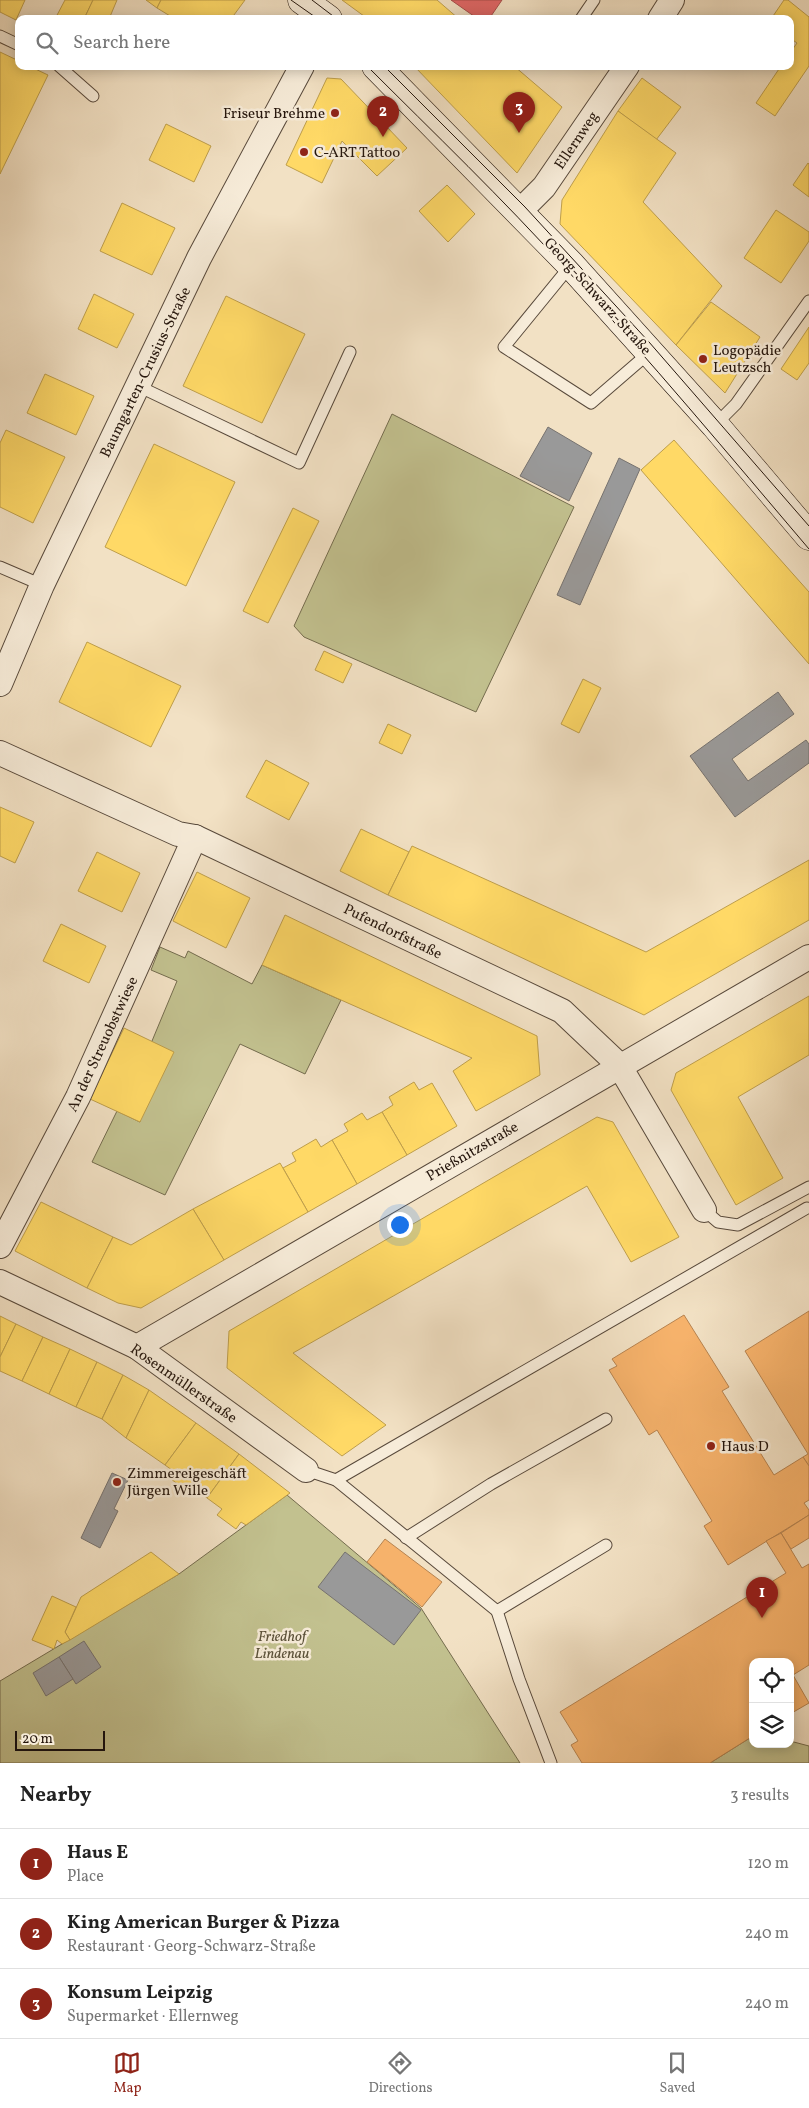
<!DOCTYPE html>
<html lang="en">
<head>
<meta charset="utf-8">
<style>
	:root { --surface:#fff; --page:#f6f6f6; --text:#222; --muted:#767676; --line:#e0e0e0; --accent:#8f2418 }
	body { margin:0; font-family:Vollkorn,serif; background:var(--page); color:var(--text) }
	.controls { position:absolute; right:15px; bottom:15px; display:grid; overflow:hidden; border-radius:10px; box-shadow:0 2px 12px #0003 }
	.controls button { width:45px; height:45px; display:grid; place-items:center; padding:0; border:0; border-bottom:1px solid var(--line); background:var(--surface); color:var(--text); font:25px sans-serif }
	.scale { position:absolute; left:15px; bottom:12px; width:90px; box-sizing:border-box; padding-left:5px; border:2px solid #25160d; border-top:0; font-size:14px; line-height:18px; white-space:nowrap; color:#25160d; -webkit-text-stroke:4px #f7ecd9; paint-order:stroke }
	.you { position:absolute; left:399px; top:1224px; width:18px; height:18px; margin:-12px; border:4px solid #fff; border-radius:50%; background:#1a73e8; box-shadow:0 0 0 8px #1a73e833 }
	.badge { display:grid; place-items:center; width:32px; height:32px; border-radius:50%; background:var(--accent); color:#fff; font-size:16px; font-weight:700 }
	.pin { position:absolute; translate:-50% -41px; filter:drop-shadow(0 1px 2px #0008) }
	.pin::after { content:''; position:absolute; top:26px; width:18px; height:15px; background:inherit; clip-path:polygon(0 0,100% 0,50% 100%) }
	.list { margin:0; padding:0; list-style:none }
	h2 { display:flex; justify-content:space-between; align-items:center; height:65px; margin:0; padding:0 20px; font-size:21px }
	h2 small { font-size:16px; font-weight:400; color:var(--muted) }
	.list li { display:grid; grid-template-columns:32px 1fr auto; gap:15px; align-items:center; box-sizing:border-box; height:70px; padding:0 20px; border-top:1px solid var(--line) }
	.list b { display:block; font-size:19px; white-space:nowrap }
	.list p { margin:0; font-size:16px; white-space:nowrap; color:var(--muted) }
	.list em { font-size:16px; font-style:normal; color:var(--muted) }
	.icon { flex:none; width:28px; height:28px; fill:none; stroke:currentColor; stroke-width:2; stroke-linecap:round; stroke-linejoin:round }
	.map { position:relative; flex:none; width:809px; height:1763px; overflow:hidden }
	.search { position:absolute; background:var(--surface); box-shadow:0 2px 12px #0003; left:15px; right:15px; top:15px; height:55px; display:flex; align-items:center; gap:12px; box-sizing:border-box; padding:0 18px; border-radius:10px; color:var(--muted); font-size:19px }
	.sheet { height:275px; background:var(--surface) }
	nav { display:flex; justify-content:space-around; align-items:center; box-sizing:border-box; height:70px; border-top:1px solid var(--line); background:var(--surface); font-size:14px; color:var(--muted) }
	nav a { display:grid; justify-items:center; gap:2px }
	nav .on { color:var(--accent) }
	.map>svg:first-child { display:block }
	.green { fill:#c2c18f; stroke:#746c4e }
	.homes { fill:#ffd966; stroke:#be9e4b }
	.shops { fill:#e06666; stroke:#a84e4b }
	.health { fill:#f6b26b; stroke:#b7834f }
	.industry { fill:#999; stroke:#76726f }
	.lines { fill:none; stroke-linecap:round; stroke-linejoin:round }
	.lane-casing { stroke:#58493b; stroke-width:13 }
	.street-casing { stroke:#58493b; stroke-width:26 }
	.secondary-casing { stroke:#25160d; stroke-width:29 }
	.lane { stroke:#f7ecd9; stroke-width:11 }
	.street { stroke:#f7ecd9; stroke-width:24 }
	.secondary { stroke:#f7ecd9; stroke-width:28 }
	.tram { stroke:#25160d; stroke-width:1 }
	.poi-dot { fill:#8f2418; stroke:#f7ecd9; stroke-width:2 }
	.labels { text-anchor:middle; stroke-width:5; stroke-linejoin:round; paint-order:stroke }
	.poi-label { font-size:15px; fill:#25160d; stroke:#f7ecd9; text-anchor:start }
	.street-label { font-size:15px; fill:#25160d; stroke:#f7ecd9 }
	.park-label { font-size:15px; font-style:italic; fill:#5c523a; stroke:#f7ecd9 }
</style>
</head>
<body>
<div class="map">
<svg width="809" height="1763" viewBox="0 0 809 1763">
	<rect width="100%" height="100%" fill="#f2e1c4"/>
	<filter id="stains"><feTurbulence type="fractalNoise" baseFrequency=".004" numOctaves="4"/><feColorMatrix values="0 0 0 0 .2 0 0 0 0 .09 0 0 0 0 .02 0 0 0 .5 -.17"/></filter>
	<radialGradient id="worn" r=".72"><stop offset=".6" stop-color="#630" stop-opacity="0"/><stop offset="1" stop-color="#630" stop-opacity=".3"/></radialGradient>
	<g class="green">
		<path d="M 392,414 L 574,507 L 476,712 L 304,637 L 294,626 Z"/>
		<path d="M 160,947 L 185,958 L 188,951 L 252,984 L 262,965 L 341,1000 L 305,1074 L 240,1044 L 165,1195 L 92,1162 L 117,1111 L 140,1122 L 152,1041 L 177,981 L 151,970 Z"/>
		<path d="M 287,1495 L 421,1608 L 520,1763 L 0,1763 L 0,1681 L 179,1574 Z"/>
		<path d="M 753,1736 L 753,1744 L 790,1744 L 790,1741 L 809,1746 L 809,1763 L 710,1763 Z"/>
	</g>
	<g class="homes">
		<path d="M 0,0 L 25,0 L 16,20 L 0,12 Z"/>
		<path d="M 65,0 L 93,0 L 84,19 L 55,19 Z"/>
		<path d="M 93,0 L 117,0 L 109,19 L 84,19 Z"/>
		<path d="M 146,0 L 161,0 L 157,8 Z"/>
		<path d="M 161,0 L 245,0 L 231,19 L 175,19 L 157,8 Z"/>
		<path d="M 342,0 L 437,0 L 459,19 L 368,19 Z"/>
		<path d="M 784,0 L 788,0 L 809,17 L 809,66 L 775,116 L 756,103 L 781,66 L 790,66 L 790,53 L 797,43 L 790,38 L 790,19 L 771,19 Z"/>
		<path d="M 0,52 L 19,61 L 19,66 L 29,66 L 48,75 L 0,174 Z"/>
		<path d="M 414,66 L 514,66 L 562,107 L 517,173 Z"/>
		<path d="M 327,78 L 341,79 L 407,148 L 377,176 L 342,141 L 322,183 L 286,165 Z"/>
		<path d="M 642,78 L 681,107 L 656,140 L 618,111 Z"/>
		<path d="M 618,111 L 676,153 L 643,202 L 722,286 L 676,345 L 560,224 L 562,200 Z"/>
		<path d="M 166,124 L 211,146 L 194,182 L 149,160 Z"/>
		<path d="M 808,163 L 809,164 L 809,197 L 793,185 Z"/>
		<path d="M 447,185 L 475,214 L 448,242 L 419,211 Z"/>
		<path d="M 122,203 L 175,228 L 152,275 L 100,251 Z"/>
		<path d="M 776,210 L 809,232 L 809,241 L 781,283 L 744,258 Z"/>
		<path d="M 94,294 L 134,314 L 117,348 L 78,329 Z"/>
		<path d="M 226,296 L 305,334 L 262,423 L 183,386 Z"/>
		<path d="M 711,302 L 760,337 L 725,393 L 676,345 Z"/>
		<path d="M 809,327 L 809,363 L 797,380 L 781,369 Z"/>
		<path d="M 45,374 L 94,396 L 76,435 L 27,413 Z"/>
		<path d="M 6,430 L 65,457 L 33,523 L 0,507 L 0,443 Z"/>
		<path d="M 674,440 L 809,592 L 809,664 L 641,470 Z"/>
		<path d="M 154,444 L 235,482 L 186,586 L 105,547 Z"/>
		<path d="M 293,508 L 319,521 L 268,623 L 243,611 Z"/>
		<path d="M 87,642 L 181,686 L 151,747 L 59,702 Z"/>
		<path d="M 324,651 L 352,664 L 343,683 L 315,670 Z"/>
		<path d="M 583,679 L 601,688 L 579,733 L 561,724 Z"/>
		<path d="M 388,724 L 411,735 L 402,754 L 379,743 Z"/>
		<path d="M 266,760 L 309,783 L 289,820 L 246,797 Z"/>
		<path d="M 0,807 L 34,822 L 15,863 L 0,856 Z"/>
		<path d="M 361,829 L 409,852 L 388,895 L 340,871 Z"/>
		<path d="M 412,846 L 646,952 L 809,860 L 809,920 L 644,1015 L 388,895 Z"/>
		<path d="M 97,852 L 140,873 L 122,912 L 78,891 Z"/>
		<path d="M 197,872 L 250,898 L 226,948 L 173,921 Z"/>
		<path d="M 285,915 L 537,1036 L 540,1075 L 476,1111 L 453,1071 L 472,1058 L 262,965 Z"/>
		<path d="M 61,924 L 106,946 L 89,983 L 43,961 Z"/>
		<path d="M 809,996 L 809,1055 L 738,1097 L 783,1178 L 736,1205 L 671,1090 L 676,1073 Z"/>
		<path d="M 124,1028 L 174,1052 L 140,1122 L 90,1099 Z"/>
		<path d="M 414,1082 L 419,1090 L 432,1083 L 457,1126 L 407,1155 L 382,1112 L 393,1105 L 389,1097 Z"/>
		<path d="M 382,1112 L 407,1155 L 357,1184 L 332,1140 L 348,1131 L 344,1124 L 362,1113 L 367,1120 Z"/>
		<path d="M 597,1117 L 613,1122 L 679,1237 L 631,1262 L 587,1186 L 293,1353 L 386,1425 L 342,1456 L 227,1368 L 229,1331 Z"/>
		<path d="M 316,1139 L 321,1147 L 332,1140 L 357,1184 L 308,1212 L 283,1168 L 296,1161 L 292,1153 Z"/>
		<path d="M 280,1163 L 308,1212 L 224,1260 L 193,1209 Z"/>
		<path d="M 41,1202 L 113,1237 L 87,1288 L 15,1251 Z"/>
		<path d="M 193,1209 L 224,1260 L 141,1308 L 118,1303 L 87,1288 L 113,1237 L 131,1245 Z"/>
		<path d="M 0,1316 L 16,1324 L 0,1357 Z"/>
		<path d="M 16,1324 L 43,1337 L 22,1381 L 0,1371 L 0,1357 Z"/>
		<path d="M 43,1337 L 70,1349 L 49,1394 L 22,1381 Z"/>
		<path d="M 70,1349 L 97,1362 L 76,1407 L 49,1394 Z"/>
		<path d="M 97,1362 L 123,1375 L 102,1419 L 76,1407 Z"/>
		<path d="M 123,1375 L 149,1390 L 126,1438 L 102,1419 Z"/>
		<path d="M 149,1390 L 196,1423 L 165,1465 L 126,1438 Z"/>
		<path d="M 196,1423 L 239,1454 L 207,1498 L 196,1489 L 192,1495 L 171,1479 L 176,1473 L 165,1465 Z"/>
		<path d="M 239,1454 L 290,1493 L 246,1525 L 241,1522 L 236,1529 L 217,1515 L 222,1509 L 207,1498 Z"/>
		<path d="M 151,1552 L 179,1574 L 70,1640 L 65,1632 L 81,1597 Z"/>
		<path d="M 52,1596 L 76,1607 L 65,1632 L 70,1640 L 62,1644 L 57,1640 L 54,1649 L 32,1640 Z"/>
	</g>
	<path class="shops" d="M 451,0 L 502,0 L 489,19 L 478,19 Z"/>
	<g class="health">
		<path d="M 809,1311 L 809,1466 L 803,1457 L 808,1454 L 745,1351 Z"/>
		<path d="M 684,1315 L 729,1387 L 722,1391 L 774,1475 L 803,1457 L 809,1466 L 809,1500 L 804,1503 L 809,1510 L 809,1515 L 728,1565 L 704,1526 L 712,1521 L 657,1430 L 649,1435 L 609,1370 L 617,1366 L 612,1359 Z"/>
		<path d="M 809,1515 L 809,1538 L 791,1549 L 781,1533 Z"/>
		<path d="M 781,1533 L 802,1568 L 809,1564 L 809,1665 L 793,1675 L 809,1703 L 790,1714 L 790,1662 L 753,1662 L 753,1736 L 710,1763 L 582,1763 L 571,1745 L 578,1741 L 560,1712 L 786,1573 L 766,1541 Z"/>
		<path d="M 385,1539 L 442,1582 L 422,1607 L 367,1562 Z"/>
	</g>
	<g class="industry">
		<path d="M 548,427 L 592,453 L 569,501 L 520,476 Z"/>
		<path d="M 619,458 L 640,469 L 580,605 L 557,595 Z"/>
		<path d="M 778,692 L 794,714 L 732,759 L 748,781 L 806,740 L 809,744 L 809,763 L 735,817 L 690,756 Z"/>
		<path d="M 112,1473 L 128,1480 L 114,1509 L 118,1511 L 100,1548 L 81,1538 Z"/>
		<path d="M 345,1552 L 421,1610 L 394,1645 L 318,1587 Z"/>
		<path d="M 84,1641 L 101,1667 L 76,1684 L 59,1657 Z"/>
		<path d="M 59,1657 L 73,1679 L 46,1696 L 33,1673 Z"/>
	</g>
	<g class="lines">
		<g class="lane-casing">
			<g id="lane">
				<path d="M 581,19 L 594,0"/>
				<path d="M 0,36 L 19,45"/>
				<path d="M 59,66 L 93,96"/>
				<path d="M 571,265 L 504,347 L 591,403 L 650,352"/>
				<path d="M 138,386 L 299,463 L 350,352"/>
				<path d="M 715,425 L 736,404 L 809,301"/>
				<path d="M 0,567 L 42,585"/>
				<path d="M 704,1210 L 718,1222 L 738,1225 L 809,1187"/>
				<path d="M 306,1470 L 336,1480 L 807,1208"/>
				<path d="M 336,1480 L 497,1611 L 606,1545"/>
				<path d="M 406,1538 L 491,1484 L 606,1419"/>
				<path d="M 497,1611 L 519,1679 L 551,1763"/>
			</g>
		</g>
		<g class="street-casing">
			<g id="street">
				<path d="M 660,19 L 672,0"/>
				<path d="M 520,211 L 544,187 L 627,66"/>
				<path d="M 0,684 L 42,585 L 199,258 L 302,66"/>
				<path d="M 0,753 L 178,834 L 195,837 L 562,1011 L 619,1065 L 704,1210"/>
				<path d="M 0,1246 L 78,1097 L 195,837"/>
				<path d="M 0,1282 L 137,1347 L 306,1470"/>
				<path d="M 137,1347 L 809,957"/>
			</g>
		</g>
		<g class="secondary-casing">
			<g id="secondary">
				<path d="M 302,0 L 328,19"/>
				<path d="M 376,66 L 571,265 L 715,425 L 809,536"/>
			</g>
		</g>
		<use href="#lane" class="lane"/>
		<use href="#street" class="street"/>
		<use href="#secondary" class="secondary"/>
		<g class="tram">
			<path d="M 291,0 L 318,19"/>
			<path d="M 312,0 L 337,19"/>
			<path d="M 367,66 C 434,133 503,199 566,269 C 650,360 729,455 809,549"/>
			<path d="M 384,66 L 525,207 L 649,342 L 809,526"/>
		</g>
	</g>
	<g class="poi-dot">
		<circle cx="335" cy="113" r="5"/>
		<circle cx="304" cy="152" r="5"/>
		<circle cx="703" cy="359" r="5"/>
		<circle cx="711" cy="1446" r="5"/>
		<circle cx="117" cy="1482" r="5"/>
	</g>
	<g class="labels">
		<g class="poi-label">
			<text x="325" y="118" text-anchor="end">Friseur Brehme</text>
			<text x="314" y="157">C-ART Tattoo</text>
			<text x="713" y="355">Logopädie<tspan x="713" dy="17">Leutzsch</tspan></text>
			<text x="721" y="1451">Haus D</text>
			<text x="127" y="1478">Zimmereigeschäft<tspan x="127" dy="17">Jürgen Wille</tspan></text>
		</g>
		<g class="street-label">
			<text transform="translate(576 140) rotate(-56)" y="5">Ellernweg</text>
			<text transform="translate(598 296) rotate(48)" y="5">Georg-Schwarz-Straße</text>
			<text transform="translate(145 372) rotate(-64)" y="5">Baumgarten-Crusius-Straße</text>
			<text transform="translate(393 931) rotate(26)" y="5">Pufendorfstraße</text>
			<text transform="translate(102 1044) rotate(-65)" y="5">An der Streuobstwiese</text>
			<text transform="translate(472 1151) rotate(-30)" y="5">Prießnitzstraße</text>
			<text transform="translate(184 1383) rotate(35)" y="5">Rosenmüllerstraße</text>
		</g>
		<g class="park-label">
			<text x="282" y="1641">Friedhof<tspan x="282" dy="17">Lindenau</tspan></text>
		</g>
	</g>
	<rect width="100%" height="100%" filter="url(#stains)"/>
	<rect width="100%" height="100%" fill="url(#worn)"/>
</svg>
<div class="controls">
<button><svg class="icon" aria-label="locate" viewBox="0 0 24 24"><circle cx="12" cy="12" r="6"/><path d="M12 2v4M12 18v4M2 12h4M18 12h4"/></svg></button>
<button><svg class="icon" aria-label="layers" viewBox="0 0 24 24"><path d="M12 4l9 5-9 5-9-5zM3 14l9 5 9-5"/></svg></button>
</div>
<div class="scale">20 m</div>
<div class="you"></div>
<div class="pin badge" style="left:762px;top:1618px">1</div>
<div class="pin badge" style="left:383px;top:137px">2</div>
<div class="pin badge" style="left:519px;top:133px">3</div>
<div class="search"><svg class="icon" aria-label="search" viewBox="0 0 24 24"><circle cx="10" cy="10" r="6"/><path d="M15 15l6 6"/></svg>Search here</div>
</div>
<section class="sheet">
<h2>Nearby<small>3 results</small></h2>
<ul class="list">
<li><span class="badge">1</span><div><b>Haus E</b><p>Place</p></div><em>120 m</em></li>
<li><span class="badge">2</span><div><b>King American Burger &amp; Pizza</b><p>Restaurant · Georg-Schwarz-Straße</p></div><em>240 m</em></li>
<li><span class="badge">3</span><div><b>Konsum Leipzig</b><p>Supermarket · Ellernweg</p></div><em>240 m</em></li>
</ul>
</section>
<nav>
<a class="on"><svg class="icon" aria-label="map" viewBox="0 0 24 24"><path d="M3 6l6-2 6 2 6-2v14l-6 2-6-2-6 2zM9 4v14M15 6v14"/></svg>Map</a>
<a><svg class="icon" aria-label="directions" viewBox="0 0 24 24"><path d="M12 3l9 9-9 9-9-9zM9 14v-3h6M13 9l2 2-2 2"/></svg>Directions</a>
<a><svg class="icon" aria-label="saved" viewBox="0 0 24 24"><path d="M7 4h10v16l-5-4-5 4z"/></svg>Saved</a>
</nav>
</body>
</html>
